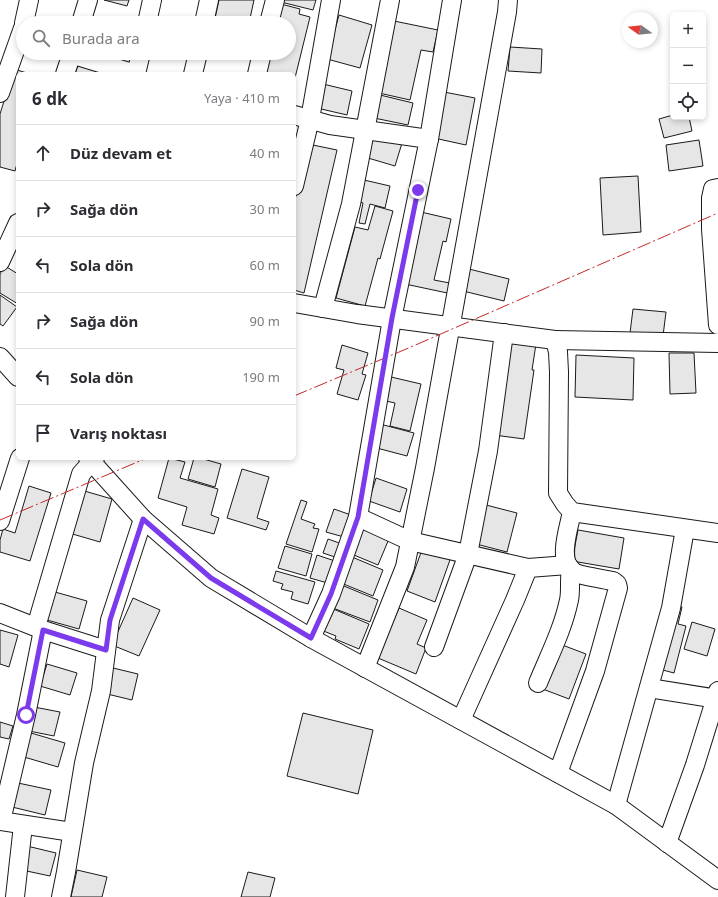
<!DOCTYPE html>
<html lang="tr">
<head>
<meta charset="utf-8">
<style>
	:root { --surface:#fff; --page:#f2f2f3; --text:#2b2b33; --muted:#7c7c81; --line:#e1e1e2 }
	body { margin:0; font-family:"Noto Sans",sans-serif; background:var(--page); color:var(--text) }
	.controls { position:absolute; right:12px; top:12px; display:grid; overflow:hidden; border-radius:6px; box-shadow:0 2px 6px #0003 }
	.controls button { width:36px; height:36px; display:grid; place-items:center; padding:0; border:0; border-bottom:1px solid var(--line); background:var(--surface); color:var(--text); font:20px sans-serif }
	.compass { position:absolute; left:622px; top:12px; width:36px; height:36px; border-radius:50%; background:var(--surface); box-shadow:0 2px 6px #0003; rotate:285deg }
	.stop { position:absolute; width:12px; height:12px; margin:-9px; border:3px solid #7c3aed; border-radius:50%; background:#fff }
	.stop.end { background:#7c3aed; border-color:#fff; box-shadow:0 1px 4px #0008 }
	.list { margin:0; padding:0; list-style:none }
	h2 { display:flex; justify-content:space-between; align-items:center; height:52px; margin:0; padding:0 16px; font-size:17px }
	h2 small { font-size:13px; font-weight:400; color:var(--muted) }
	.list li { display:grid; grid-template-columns:26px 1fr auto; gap:12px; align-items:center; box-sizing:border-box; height:56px; padding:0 16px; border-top:1px solid var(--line) }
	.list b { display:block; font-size:15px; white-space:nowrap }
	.list em { font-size:13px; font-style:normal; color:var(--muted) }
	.icon { flex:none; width:22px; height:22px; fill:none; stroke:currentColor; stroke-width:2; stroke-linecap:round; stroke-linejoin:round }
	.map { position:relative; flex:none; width:718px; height:897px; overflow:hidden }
	.search { position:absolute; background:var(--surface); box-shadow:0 2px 6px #0003; left:16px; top:16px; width:280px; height:44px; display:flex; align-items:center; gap:10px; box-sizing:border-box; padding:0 14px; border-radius:22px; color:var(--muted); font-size:15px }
	.panel { position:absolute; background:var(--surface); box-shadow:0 2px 6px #0003; left:16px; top:72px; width:280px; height:388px; border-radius:6px }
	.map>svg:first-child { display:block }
	.building { fill:#e6e6e6; stroke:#1a1a1a }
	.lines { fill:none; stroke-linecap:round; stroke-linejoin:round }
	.minor-casing { stroke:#1a1a1a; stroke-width:20 }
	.minor { stroke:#fff; stroke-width:18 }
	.power { stroke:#c62828; stroke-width:1; stroke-dasharray:14 3 2 3; stroke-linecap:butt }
	.route { stroke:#7c3aed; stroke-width:5 }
</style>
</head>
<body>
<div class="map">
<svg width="718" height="897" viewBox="0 0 718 897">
	<rect width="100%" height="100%" fill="#fff"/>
	<g class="building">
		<path d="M 104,0 L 129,0 L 127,6 Z"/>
		<path d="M 219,0 L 254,0 L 249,23 L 214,23 Z"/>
		<path d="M 281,0 L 316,0 L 313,10 L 281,2 Z"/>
		<path d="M 281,4 L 300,9 L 299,14 L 310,17 L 294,82 L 294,74 L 264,74 L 269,53 L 289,53 L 289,23 L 276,23 Z"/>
		<path d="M 339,15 L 372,25 L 360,68 L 327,59 Z"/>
		<path d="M 394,21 L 438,30 L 433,52 L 421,50 L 410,100 L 379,93 Z"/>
		<path d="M 510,47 L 542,49 L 541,73 L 508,71 Z"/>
		<path d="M 78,65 L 111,74 L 75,74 Z"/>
		<path d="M 14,69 L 30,74 L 18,74 L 18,160 L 15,171 L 0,167 L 0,114 Z"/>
		<path d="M 323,84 L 352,91 L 347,115 L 317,108 Z"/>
		<path d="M 444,92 L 475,98 L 466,145 L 434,138 Z"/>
		<path d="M 380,95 L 413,103 L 408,125 L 374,118 Z"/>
		<path d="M 673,115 L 673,117 L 689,117 L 692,131 L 664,138 L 659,119 Z"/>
		<path d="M 374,135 L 402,143 L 395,166 L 368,158 Z"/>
		<path d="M 699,140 L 703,166 L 669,171 L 666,145 Z"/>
		<path d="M 308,144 L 337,150 L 304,293 L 294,290 L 294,204 Z"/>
		<path d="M 638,176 L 641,232 L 603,235 L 600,178 Z"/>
		<path d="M 364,180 L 390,186 L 385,208 L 370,204 L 365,224 L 359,223 L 363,203 L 360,202 Z"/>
		<path d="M 375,206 L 393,211 L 380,259 L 378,258 L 365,306 L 336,298 L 355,227 L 368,230 Z"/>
		<path d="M 421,212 L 451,219 L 446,242 L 443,241 L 434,280 L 455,284 L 452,294 L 405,284 Z"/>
		<path d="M 5,266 L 18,274 L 18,304 L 0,293 L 0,274 Z"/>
		<path d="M 469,269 L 509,279 L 504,301 L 463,291 Z"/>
		<path d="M 0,295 L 17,307 L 3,326 L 0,324 Z"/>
		<path d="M 633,309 L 666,312 L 663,336 L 630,333 Z"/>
		<path d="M 508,340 L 536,344 L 532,370 L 534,370 L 524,439 L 494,435 Z"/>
		<path d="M 342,345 L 368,353 L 362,374 L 366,375 L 358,400 L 337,394 L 344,370 L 336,368 Z"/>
		<path d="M 669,353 L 694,353 L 696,393 L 670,394 Z"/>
		<path d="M 576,355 L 634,358 L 633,400 L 575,397 Z"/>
		<path d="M 391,377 L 421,384 L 410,431 L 390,426 L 395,403 L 386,401 Z"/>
		<path d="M 380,424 L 414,433 L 407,456 L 373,447 Z"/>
		<path d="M 169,458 L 185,462 L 180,478 L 218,489 L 211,515 L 219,518 L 214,534 L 182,525 L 187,507 L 158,498 Z"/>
		<path d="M 194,458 L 200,458 L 221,464 L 215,487 L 188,479 Z"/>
		<path d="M 242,469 L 269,477 L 257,518 L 269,522 L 266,530 L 227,518 Z"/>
		<path d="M 376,478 L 407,489 L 400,512 L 369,501 Z"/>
		<path d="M 29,486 L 51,493 L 30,561 L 0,552 L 0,540 L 3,529 L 15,533 Z"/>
		<path d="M 81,490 L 112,499 L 100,542 L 69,533 Z"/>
		<path d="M 301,500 L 307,502 L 301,519 L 315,524 L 313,528 L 319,529 L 312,552 L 286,544 Z"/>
		<path d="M 486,505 L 517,513 L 507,552 L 476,544 Z"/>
		<path d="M 334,509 L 351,515 L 344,537 L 326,532 Z"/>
		<path d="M 362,522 L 391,534 L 378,565 L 349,553 Z"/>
		<path d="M 578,530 L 624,538 L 619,569 L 572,561 Z"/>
		<path d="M 328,539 L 342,544 L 338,558 L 323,553 Z"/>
		<path d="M 285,546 L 312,554 L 306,576 L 278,568 Z"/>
		<path d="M 423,547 L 451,557 L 435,602 L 407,591 Z"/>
		<path d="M 317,555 L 338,562 L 331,584 L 310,578 Z"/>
		<path d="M 352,557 L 383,570 L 373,596 L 341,583 Z"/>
		<path d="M 276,571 L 315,582 L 308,604 L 291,599 L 293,592 L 281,589 L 283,584 L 273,581 Z"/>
		<path d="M 339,584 L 378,600 L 370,622 L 330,607 Z"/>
		<path d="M 55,592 L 87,601 L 79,629 L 47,620 Z"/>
		<path d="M 133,598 L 160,610 L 139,656 L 112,645 Z"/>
		<path d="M 676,605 L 682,607 L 678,624 L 686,626 L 674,673 L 659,669 Z"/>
		<path d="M 331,608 L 369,624 L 359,649 L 335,639 L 336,636 L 321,630 Z"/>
		<path d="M 399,608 L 427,620 L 417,644 L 426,648 L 416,674 L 378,658 Z"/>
		<path d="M 692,622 L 715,629 L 707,656 L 684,649 Z"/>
		<path d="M 0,630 L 18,635 L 9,667 L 0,664 Z"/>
		<path d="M 557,643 L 586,654 L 569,699 L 540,688 Z"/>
		<path d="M 47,664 L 77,673 L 70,695 L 40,686 Z"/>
		<path d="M 109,667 L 138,674 L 132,700 L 103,693 Z"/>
		<path d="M 34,707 L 60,712 L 54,736 L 29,731 Z"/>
		<path d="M 303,713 L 373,730 L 358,794 L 287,776 Z"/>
		<path d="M 0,722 L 13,726 L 9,739 L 0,737 Z"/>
		<path d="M 31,733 L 65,743 L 58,767 L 24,757 Z"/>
		<path d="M 18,783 L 51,790 L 45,815 L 12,807 Z"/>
		<path d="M 27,846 L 56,853 L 50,876 L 22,870 Z"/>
		<path d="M 77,870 L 107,877 L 102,897 L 71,897 Z"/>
		<path d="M 248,872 L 275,878 L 270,897 L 241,897 Z"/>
	</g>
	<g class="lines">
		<g class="minor-casing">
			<g id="minor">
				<path d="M 24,23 L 29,0"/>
				<path d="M 81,23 L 88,0"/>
				<path d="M 147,23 L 152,0"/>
				<path d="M 204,23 L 209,0"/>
				<path d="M 269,23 L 275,0"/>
				<path d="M 67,53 L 136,74"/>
				<path d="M 65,74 L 72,53"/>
				<path d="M 136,74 L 141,53"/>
				<path d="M 193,74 L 198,53"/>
				<path d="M 257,74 L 262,53"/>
				<path d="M 0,93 L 23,28"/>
				<path d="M 294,115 L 330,125 L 429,139"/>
				<path d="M 294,186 L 310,119 L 331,0"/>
				<path d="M 718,188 L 713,189 L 711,198 L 711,229 L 718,325"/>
				<path d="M 0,262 L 18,223"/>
				<path d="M 294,303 L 357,314 L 555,340 L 558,352 L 559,372 L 558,493 L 565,504 L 572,512 L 718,533"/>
				<path d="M 323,308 L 351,204 L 390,0"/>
				<path d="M 555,340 L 718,343"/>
				<path d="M 0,357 L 18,377"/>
				<path d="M 88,458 L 143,519 L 211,578 L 311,638 L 616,805 L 718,880"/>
				<path d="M 358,517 L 410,541 L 528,568 L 568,565"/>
				<path d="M 0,521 L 20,458"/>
				<path d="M 0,613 L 43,630 L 106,650"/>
				<path d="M 36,627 L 81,474 L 95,458"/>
				<path d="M 311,638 L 331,594 L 358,517 L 392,319 L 429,139 L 452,0"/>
				<path d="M 434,647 L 468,554 L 488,451 L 504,333"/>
				<path d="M 365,668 L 405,567 L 425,468 L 507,12 L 508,0"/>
				<path d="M 538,683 C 549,656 563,629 569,600 C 571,592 569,579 571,569"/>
				<path d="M 649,688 L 718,699"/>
				<path d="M 461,720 L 515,600 L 528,568"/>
				<path d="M 558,773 L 595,671 L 618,588 L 617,584 L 613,581 C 604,579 581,576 573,572 C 557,561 569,527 572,512"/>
				<path d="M 616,805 L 671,608 L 685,529"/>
				<path d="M 0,821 L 72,832"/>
				<path d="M 1,821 L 26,715 L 43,630"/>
				<path d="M 667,843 L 695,765 L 718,691"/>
				<path d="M 15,897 L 23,825"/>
				<path d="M 61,897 L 66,872 L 84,763 L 101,691 L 110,620 L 143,519"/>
			</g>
		</g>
		<use href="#minor" class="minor"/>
		<g class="power">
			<path d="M 294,396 L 411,347 L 718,213"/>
			<path d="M 0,520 L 147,458"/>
		</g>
	</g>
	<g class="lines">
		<path class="route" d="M 26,715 L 43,630 L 106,650 L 110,620 L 143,519 L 211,578 L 311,638 L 331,594 L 358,517 L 392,318 L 418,190"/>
	</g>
</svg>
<div class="controls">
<button>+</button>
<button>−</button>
<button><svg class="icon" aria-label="locate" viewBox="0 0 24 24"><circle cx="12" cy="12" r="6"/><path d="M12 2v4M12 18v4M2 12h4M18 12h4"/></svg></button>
</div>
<svg class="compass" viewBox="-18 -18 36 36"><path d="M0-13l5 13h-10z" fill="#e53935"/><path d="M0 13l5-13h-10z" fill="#7c7c81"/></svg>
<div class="stop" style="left:26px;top:715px"></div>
<div class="stop end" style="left:418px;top:190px"></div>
<div class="search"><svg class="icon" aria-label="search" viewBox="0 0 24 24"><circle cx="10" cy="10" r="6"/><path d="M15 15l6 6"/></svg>Burada ara</div>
<section class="panel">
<h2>6 dk<small>Yaya · 410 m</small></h2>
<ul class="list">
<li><svg class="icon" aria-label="ahead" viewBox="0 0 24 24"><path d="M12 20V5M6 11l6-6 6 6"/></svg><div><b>Düz devam et</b></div><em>40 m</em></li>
<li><svg class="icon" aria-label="right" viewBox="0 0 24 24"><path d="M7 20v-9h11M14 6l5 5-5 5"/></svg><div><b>Sağa dön</b></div><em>30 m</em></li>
<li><svg class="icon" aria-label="left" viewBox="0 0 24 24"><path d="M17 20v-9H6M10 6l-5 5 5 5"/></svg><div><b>Sola dön</b></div><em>60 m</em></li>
<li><svg class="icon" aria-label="right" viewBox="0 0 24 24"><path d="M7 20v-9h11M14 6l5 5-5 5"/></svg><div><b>Sağa dön</b></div><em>90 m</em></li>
<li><svg class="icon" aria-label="left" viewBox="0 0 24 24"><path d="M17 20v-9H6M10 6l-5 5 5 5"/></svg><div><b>Sola dön</b></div><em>190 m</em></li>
<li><svg class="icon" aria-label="arrive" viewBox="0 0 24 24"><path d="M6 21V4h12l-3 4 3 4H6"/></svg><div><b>Varış noktası</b></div></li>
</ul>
</section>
</div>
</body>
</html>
